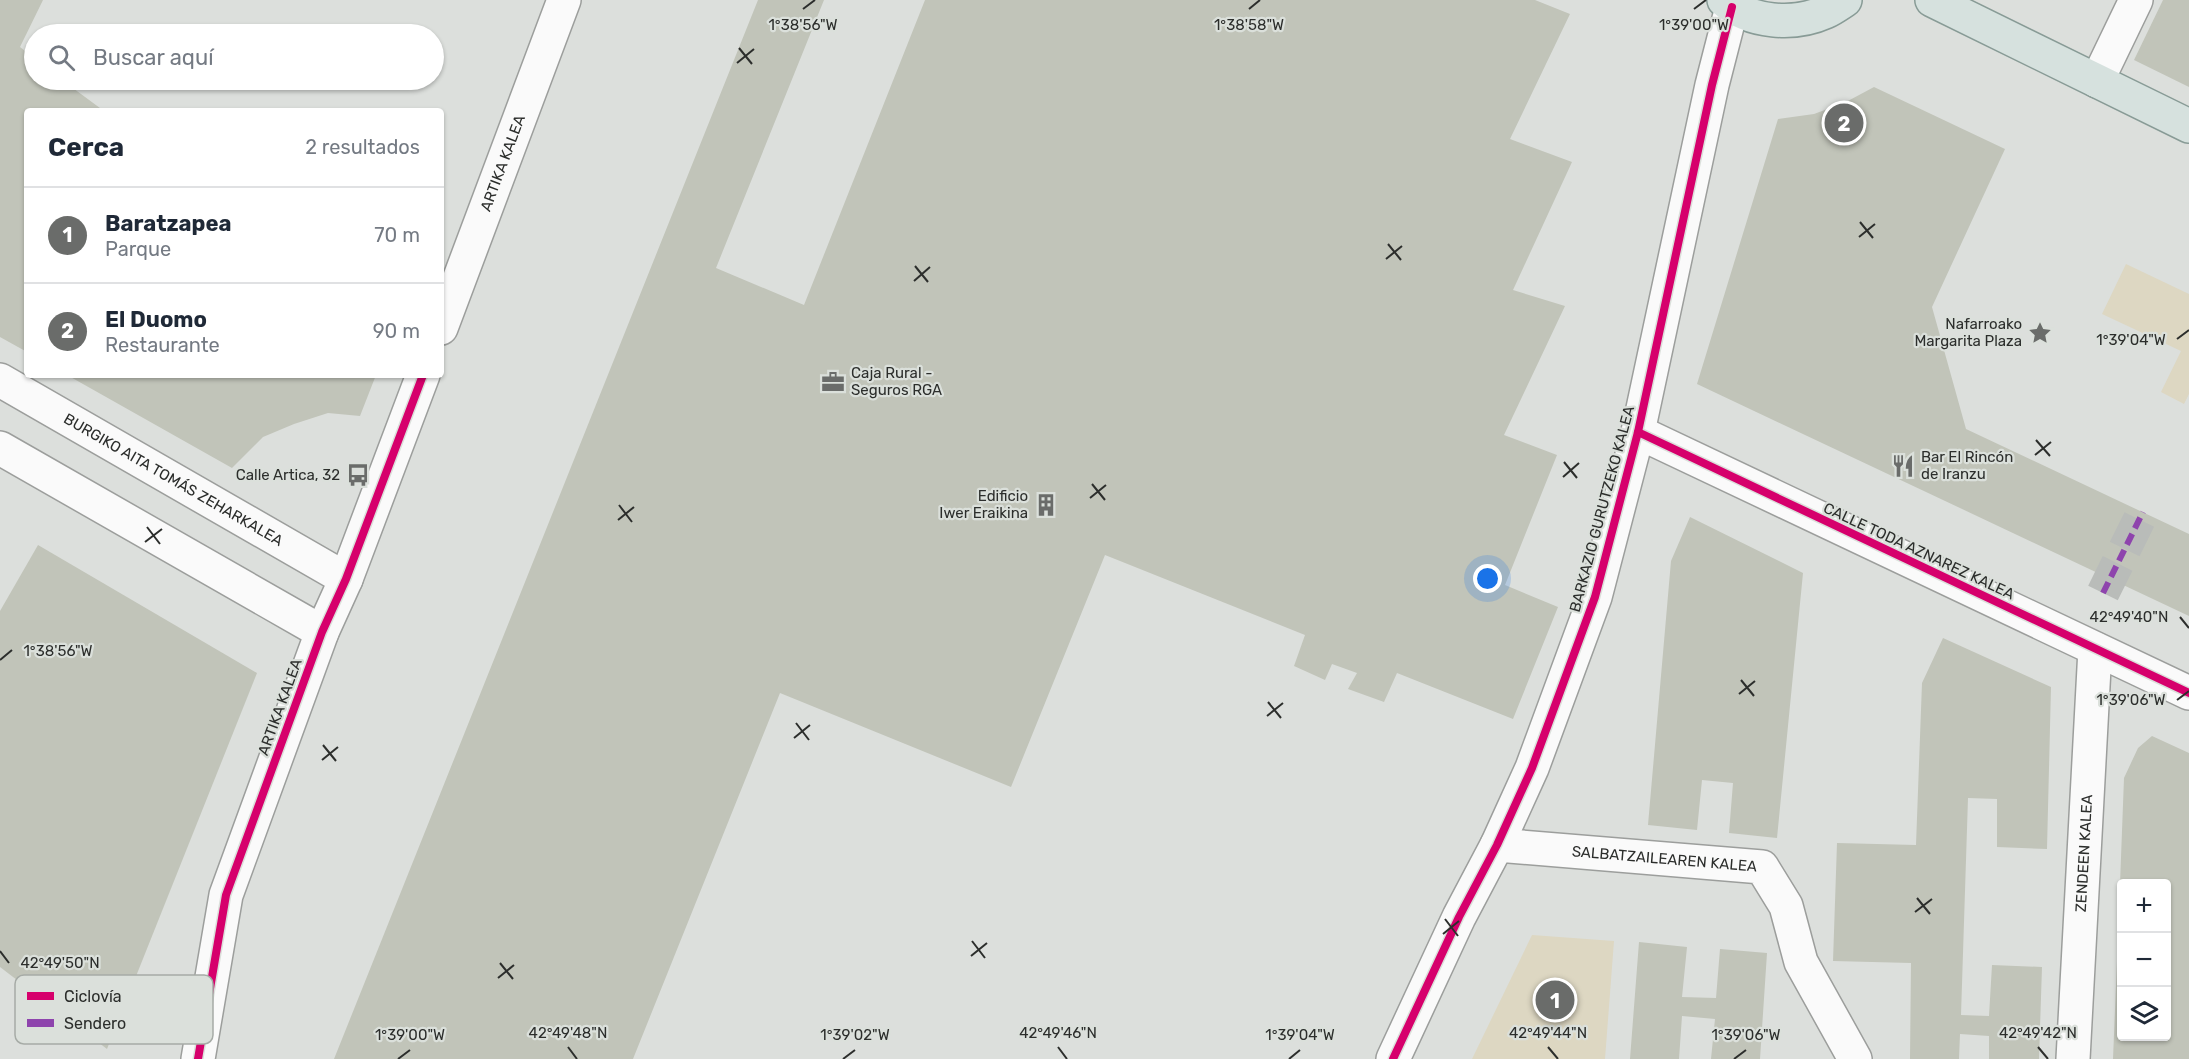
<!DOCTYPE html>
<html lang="es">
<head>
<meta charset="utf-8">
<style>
	:root { --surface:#fff; --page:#f2f2f3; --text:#1f2937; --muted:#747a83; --line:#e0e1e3; --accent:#6a6c6a }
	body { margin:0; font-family:Rubik,sans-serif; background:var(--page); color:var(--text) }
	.controls { position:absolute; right:18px; bottom:18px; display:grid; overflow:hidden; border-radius:6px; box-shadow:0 2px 4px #0004 }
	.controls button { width:54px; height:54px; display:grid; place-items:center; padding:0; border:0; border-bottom:2px solid var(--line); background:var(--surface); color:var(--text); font:30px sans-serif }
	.you { position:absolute; left:1488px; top:579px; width:21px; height:21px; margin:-15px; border:4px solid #fff; border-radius:50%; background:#1a73e8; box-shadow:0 0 0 9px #1a73e833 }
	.badge { display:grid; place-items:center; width:39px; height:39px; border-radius:50%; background:var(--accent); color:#fff; font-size:20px; font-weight:700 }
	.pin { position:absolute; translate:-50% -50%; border:3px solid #fff; box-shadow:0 2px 6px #0006 }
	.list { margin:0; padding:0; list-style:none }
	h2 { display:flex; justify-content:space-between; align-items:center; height:78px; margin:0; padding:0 24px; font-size:26px }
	h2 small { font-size:20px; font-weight:400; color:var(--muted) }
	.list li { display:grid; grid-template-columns:39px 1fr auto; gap:18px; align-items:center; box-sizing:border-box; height:96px; padding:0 24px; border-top:2px solid var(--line) }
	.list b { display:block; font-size:22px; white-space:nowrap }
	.list p { margin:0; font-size:20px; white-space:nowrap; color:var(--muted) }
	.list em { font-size:20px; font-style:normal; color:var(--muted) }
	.icon { flex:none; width:33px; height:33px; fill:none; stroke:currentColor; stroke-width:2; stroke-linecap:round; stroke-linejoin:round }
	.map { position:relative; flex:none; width:2189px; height:1059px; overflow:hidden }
	.search { position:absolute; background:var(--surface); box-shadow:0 2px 4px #0004; left:24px; top:24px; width:420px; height:66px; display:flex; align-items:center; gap:15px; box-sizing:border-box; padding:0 21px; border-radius:33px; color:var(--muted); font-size:22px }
	.panel { position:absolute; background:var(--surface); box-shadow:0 2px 4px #0004; left:24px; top:108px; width:420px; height:270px; border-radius:6px }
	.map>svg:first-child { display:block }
	.green { fill:#ddd7c2 }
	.building { fill:#c1c4b9 }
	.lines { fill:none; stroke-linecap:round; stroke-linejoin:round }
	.minor-tunnel { stroke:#b9bcb9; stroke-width:33; stroke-dasharray:33 16; stroke-linecap:butt }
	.minor-casing { stroke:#9c9e9c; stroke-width:36 }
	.major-casing { stroke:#889b96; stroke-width:36 }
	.minor { stroke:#fafafa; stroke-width:33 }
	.major { stroke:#d6e1de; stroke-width:33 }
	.quiet { stroke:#8e44ad; stroke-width:6; stroke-dasharray:12 6; stroke-linecap:butt }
	.cycleway-casing { stroke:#dbe0db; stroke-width:11 }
	.cycleway { stroke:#d6006c; stroke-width:8 }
	.ticks { fill:none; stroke:#2c2e2c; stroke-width:2 }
	.labels { text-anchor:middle; stroke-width:4.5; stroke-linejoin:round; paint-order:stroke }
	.street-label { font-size:15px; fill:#2c2e2c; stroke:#dbe0db }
	.poi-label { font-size:15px; fill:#2c2e2c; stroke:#dbe0db; text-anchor:end }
	.key { fill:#dbe0db; stroke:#a6aba6; stroke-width:1.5 }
	.key-label { font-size:16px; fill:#2c2e2c }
	.ticks-label { font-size:15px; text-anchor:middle; fill:#2c2e2c; stroke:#dbe0db; stroke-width:4.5; stroke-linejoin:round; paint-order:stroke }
</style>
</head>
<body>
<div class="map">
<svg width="2189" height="1059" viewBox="0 0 2189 1059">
	<rect width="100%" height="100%" fill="#dcdfdc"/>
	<g class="green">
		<path d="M 2126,264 L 2189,294 L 2189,394 L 2184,404 L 2161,392 L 2181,351 L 2102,314 Z"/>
		<path d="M 1532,935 L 1614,941 L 1605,1059 L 1472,1059 Z"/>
	</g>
	<g class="building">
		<path d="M 0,0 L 43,0 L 20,47 L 34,58 L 34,80 L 62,80 L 104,111 L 27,111 L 27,352 L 0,337 Z"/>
		<path d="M 758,0 L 824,0 L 716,268 L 804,305 L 925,0 L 1535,0 L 1570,14 L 1510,139 L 1572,162 L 1513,290 L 1565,306 L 1504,435 L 1557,455 L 1505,585 L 1558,607 L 1513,719 L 1397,673 L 1384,702 L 1348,689 L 1357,673 L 1332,664 L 1325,680 L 1294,666 L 1305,635 L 1105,555 L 1011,787 L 780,693 L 633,1059 L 334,1059 Z"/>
		<path d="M 2163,0 L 2189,0 L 2189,87 L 2134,60 Z"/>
		<path d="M 1874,87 L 2005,149 L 1932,307 L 1966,429 L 2189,534 L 2189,616 L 1697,384 L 1778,119 L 1814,114 L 1846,102 Z"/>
		<path d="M 67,375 L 376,375 L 360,416 L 328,413 L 294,424 L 263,437 L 232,468 Z"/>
		<path d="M 1690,517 L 1803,573 L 1777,838 L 1729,833 L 1733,783 L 1702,780 L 1697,830 L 1648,825 L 1671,561 Z"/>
		<path d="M 38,545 L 257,673 L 107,1049 L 0,967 L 0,611 Z"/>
		<path d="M 1943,638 L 2051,687 L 2047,849 L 1997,847 L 1997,799 L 1968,798 L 1961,1015 L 1989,1016 L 1992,965 L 2042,967 L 2039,1059 L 1989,1059 L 1989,1036 L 1960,1034 L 1959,1059 L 1910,1059 L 1911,963 L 1833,961 L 1837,843 L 1916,845 L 1922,683 Z"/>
		<path d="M 2152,736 L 2189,753 L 2189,1059 L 2113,1059 L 2120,888 L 2122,888 L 2122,1036 L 2166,1036 L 2166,884 L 2120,884 L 2124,778 L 2138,748 Z"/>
		<path d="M 1639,942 L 1687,947 L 1682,997 L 1716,998 L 1720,949 L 1767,953 L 1760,1059 L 1711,1059 L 1715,1019 L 1682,1016 L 1679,1059 L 1630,1059 Z"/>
	</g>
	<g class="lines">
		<path class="minor-tunnel" d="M 2103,593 L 2143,512"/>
		<g class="minor-casing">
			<g id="minor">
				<path d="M 2097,81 L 2136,0"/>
				<path id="s1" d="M 441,328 L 564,0"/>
				<path id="s2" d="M 0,380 L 346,579"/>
				<path d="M 1638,432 L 2189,693"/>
				<path d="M 0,448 L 322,632"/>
				<path id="s3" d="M 1497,845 L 1762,867 L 1786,906 L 1801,962 L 1855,1059"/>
				<path d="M 198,1059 L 226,895 L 322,632 L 346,579 L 423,375"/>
				<path d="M 1393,1059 L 1459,917 L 1497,845 L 1532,768 L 1595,597 L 1638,432 L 1712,85 L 1732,7"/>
				<path id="s4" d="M 2073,1059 L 2095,649"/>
			</g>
		</g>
		<g class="major-casing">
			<g id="major">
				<path d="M 1724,0 C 1750,23 1794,26 1825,12 C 1832,9 1839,4 1845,0"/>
				<path d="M 1932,0 L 2189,126"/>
			</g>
		</g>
		<use href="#minor" class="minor"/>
		<use href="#major" class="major"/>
		<path class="quiet" d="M 2103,593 L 2143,512"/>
		<g class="cycleway-casing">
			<g id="cycleway">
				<path d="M 1638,432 L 2189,693"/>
				<path d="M 198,1059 L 226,895 L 322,632 L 346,579 L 423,375"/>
				<path d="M 1393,1059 L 1459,917 L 1497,845 L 1532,768 L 1595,597 L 1638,432 L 1712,85 L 1732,7"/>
			</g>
		</g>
		<use href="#cycleway" class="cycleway"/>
	</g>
	<path class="ticks" d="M 803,9 L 815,0M 1249,9 L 1260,0M 1694,9 L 1706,0M 739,48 L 752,64M 737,63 L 754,49M 1860,222 L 1873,238M 1859,237 L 1875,224M 1388,244 L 1401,260M 1386,259 L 1402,246M 915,266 L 928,282M 914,281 L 930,267M 2177,339 L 2189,330M 2036,440 L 2050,456M 2035,455 L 2051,442M 1564,462 L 1577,478M 1563,477 L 1579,463M 1092,484 L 1105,500M 1090,498 L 1106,485M 619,505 L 632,522M 618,520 L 634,507M 147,527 L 160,544M 145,542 L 162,529M 2180,617 L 2189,628M 0,660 L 12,650M 1741,680 L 1754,696M 1739,694 L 1755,681M 2177,700 L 2189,691M 1268,702 L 1281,718M 1267,716 L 1283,703M 796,723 L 809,740M 794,738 L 810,725M 323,745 L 336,761M 322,760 L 338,747M 1917,898 L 1930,914M 1915,912 L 1932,899M 1445,919 L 1458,936M 1443,934 L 1459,921M 972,941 L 985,958M 0,951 L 9,963M 971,956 L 987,943M 500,963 L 513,979M 498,978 L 514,965M 568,1047 L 577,1059M 1058,1047 L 1067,1059M 1548,1047 L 1558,1059M 2038,1047 L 2048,1059M 398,1059 L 410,1050M 843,1059 L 855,1050M 1289,1059 L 1300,1050M 1734,1059 L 1746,1050"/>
	<defs>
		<g id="sight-bare" transform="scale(1.8)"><path d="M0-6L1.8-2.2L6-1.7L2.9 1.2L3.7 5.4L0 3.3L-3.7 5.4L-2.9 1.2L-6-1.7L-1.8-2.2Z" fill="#6a6c6a" stroke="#dbe0db" stroke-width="2.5" paint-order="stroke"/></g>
		<g id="office-bare" transform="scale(1.8)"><path d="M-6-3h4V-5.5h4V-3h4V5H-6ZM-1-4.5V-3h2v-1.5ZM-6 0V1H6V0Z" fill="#6a6c6a" stroke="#dbe0db" stroke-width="2.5" paint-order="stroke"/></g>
		<g id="restaurant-bare" transform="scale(1.8)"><path d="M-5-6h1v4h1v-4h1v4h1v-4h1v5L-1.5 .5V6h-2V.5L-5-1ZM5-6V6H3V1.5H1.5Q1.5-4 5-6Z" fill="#6a6c6a" stroke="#dbe0db" stroke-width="2.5" paint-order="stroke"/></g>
		<g id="bus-bare" transform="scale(1.8)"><path d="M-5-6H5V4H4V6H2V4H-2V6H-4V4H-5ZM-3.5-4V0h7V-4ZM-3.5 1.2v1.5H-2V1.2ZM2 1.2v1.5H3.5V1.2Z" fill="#6a6c6a" stroke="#dbe0db" stroke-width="2.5" paint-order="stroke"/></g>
		<g id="building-bare" transform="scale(1.8)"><path d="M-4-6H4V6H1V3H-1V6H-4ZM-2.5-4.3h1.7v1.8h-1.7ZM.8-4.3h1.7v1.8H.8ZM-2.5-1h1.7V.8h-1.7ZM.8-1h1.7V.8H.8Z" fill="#6a6c6a" stroke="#dbe0db" stroke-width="2.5" paint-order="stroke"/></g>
	</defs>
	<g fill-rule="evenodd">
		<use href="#sight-bare" x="2040" y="333"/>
		<use href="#office-bare" x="833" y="382"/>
		<use href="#restaurant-bare" x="1903" y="466"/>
		<use href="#bus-bare" x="358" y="475"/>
		<use href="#building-bare" x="1046" y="505"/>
	</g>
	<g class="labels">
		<g class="street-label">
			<text dy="5" stroke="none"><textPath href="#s1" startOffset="176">ARTIKA KALEA</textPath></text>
			<text dy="5" stroke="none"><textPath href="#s2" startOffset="200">BURGIKO AITA TOMÁS ZEHARKALEA</textPath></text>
			<text transform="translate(1602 509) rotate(-75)" y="5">BARKAZIO GURUTZEKO KALEA</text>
			<text transform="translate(1919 551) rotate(25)" y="5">CALLE TODA AZNAREZ KALEA</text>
			<text transform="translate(280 707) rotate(-70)" y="5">ARTIKA KALEA</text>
			<text dy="5" stroke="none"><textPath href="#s4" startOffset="206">ZENDEEN KALEA</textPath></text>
			<text dy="5" stroke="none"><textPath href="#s3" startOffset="168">SALBATZAILEAREN KALEA</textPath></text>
		</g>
		<g class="poi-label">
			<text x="2022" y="329">Nafarroako<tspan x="2022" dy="17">Margarita Plaza</tspan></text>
			<text x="851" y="378" text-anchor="start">Caja Rural -<tspan x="851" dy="17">Seguros RGA</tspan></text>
			<text x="1921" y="462" text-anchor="start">Bar El Rincón<tspan x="1921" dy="17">de Iranzu</tspan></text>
			<text x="340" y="480">Calle Artica, 32</text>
			<text x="1028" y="501">Edificio<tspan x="1028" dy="17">Iwer Eraikina</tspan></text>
		</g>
	</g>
	<rect x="15" y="975" width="198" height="69" rx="9" class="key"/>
	<rect x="27" y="992" width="27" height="8" fill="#d6006c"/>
	<rect x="27" y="1019" width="27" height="8" fill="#8e44ad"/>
	<g class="key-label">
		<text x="64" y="1002">Ciclovía</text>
		<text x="64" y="1029">Sendero</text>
	</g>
	<g class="ticks-label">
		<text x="803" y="30">1°38'56"W</text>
		<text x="1249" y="30">1°38'58"W</text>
		<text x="1694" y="30">1°39'00"W</text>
		<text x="2131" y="345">1°39'04"W</text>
		<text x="2129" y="622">42°49'40"N</text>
		<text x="58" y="656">1°38'56"W</text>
		<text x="2131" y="705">1°39'06"W</text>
		<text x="60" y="968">42°49'50"N</text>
		<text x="568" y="1038">42°49'48"N</text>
		<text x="1058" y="1038">42°49'46"N</text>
		<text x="1548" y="1038">42°49'44"N</text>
		<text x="2038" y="1038">42°49'42"N</text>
		<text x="410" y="1040">1°39'00"W</text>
		<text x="855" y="1040">1°39'02"W</text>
		<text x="1300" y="1040">1°39'04"W</text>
		<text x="1746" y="1040">1°39'06"W</text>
	</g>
</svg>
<div class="controls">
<button>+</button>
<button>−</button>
<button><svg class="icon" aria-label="layers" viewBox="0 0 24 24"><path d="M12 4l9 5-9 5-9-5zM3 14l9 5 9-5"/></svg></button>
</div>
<div class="you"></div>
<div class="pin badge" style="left:1555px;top:1000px">1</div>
<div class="pin badge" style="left:1844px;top:123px">2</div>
<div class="search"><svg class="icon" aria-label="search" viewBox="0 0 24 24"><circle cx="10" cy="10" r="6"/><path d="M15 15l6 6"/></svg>Buscar aquí</div>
<section class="panel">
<h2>Cerca<small>2 resultados</small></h2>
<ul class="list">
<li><span class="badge">1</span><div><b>Baratzapea</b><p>Parque</p></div><em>70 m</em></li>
<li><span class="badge">2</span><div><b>El Duomo</b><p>Restaurante</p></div><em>90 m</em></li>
</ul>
</section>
</div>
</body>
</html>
